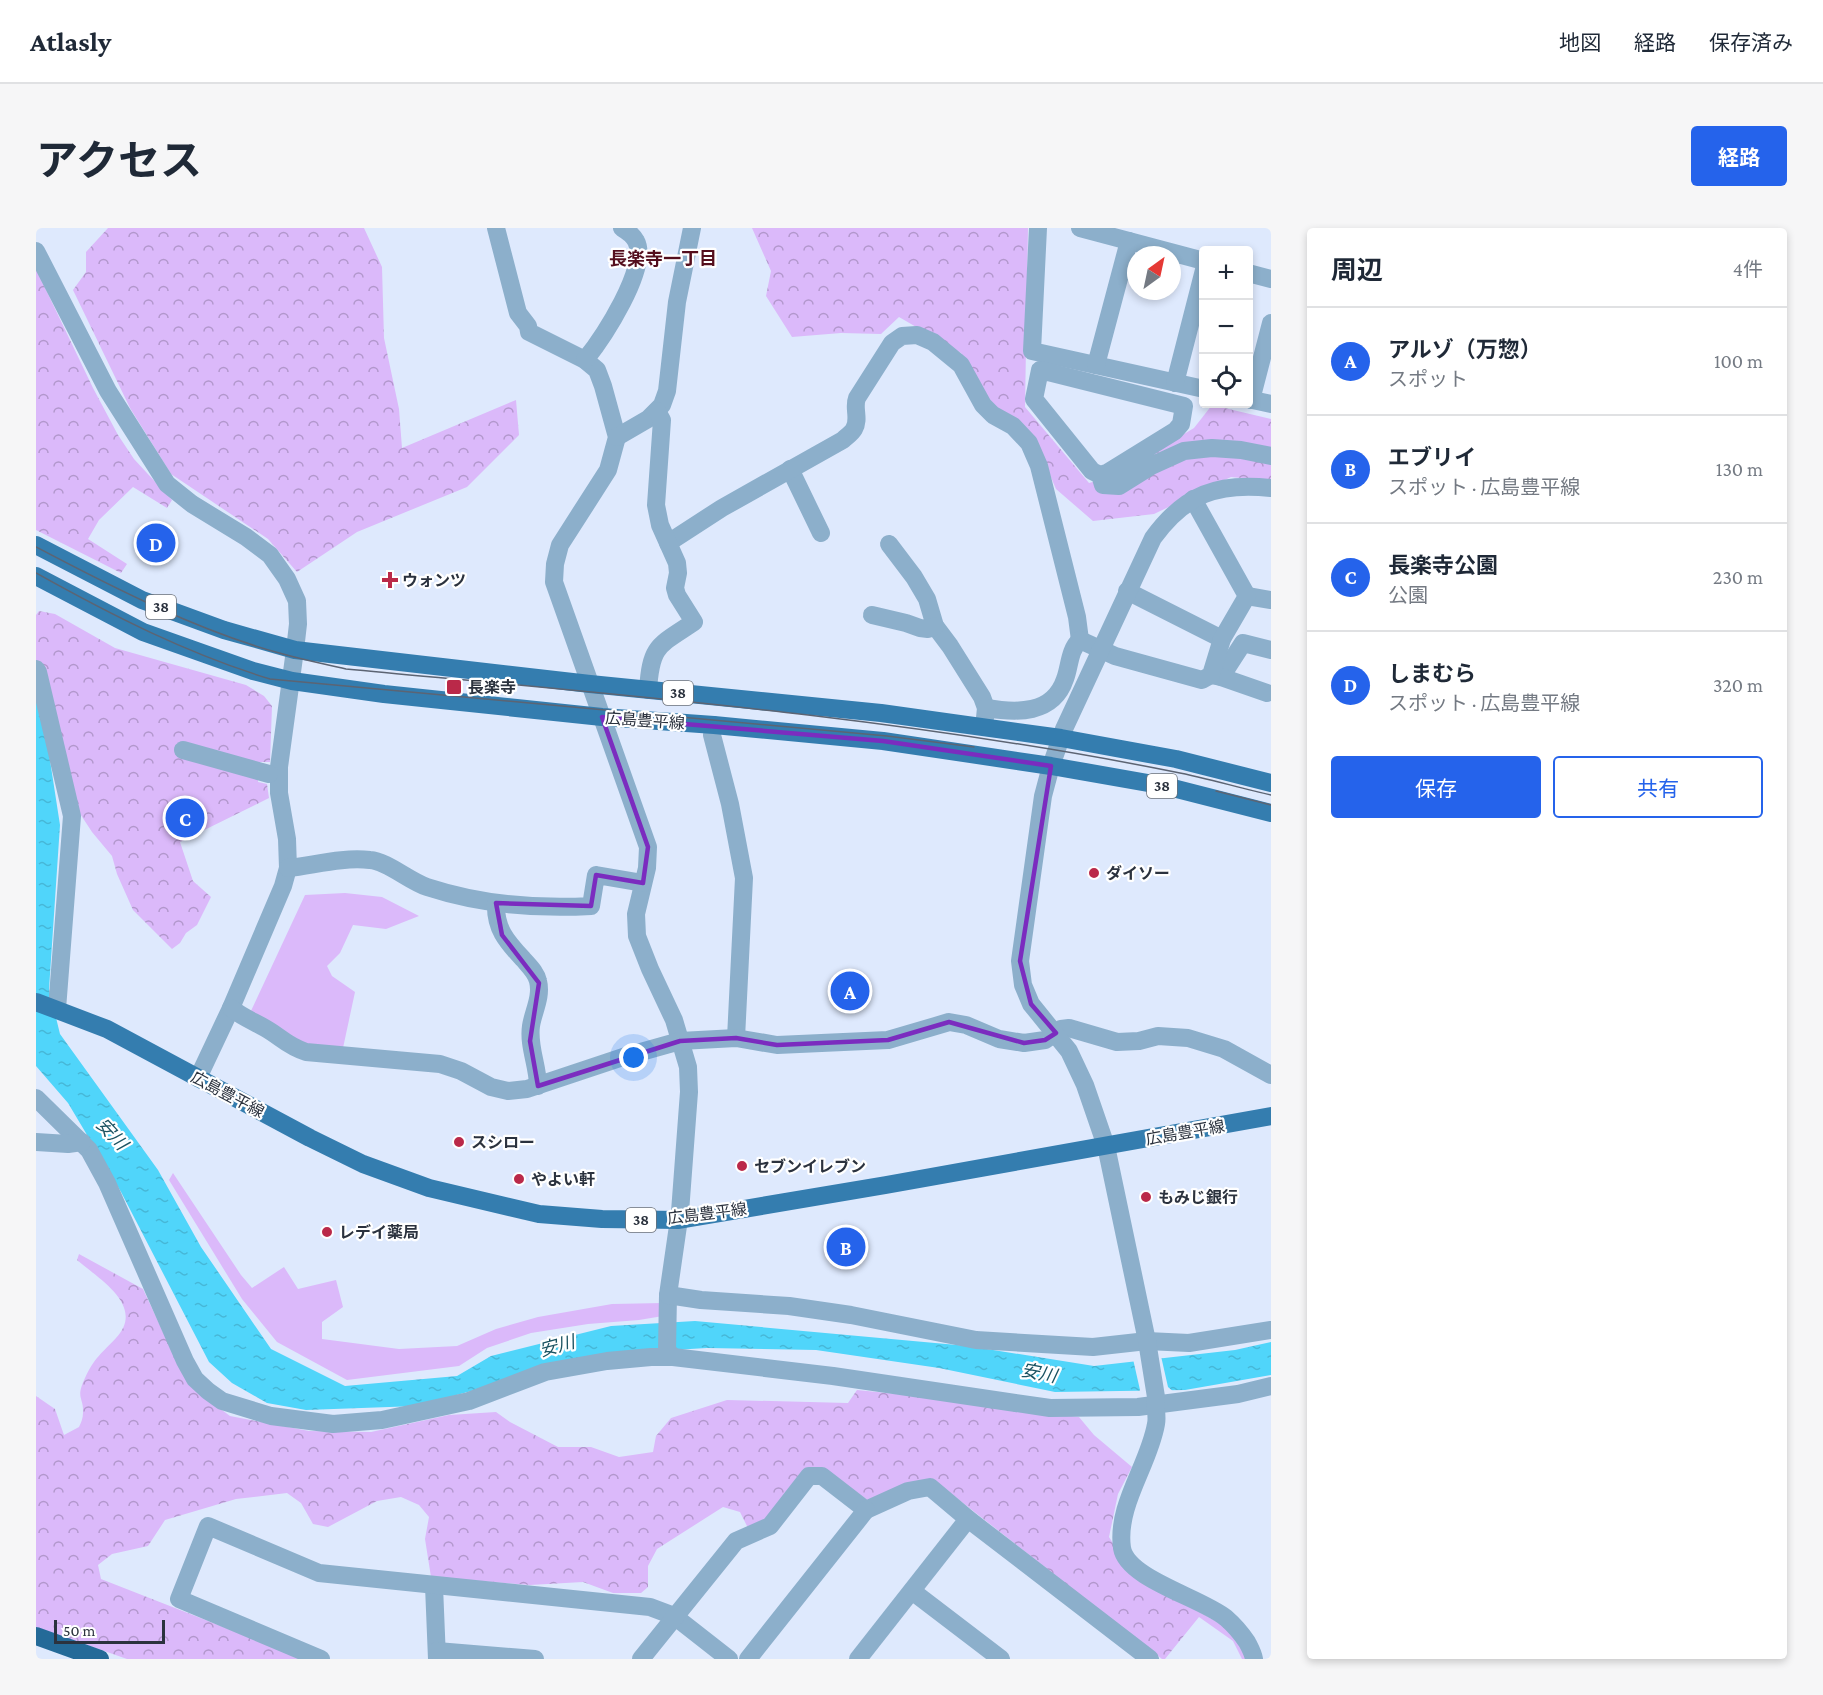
<!DOCTYPE html>
<html lang="ja">
<head>
<meta charset="utf-8">
<style>
	:root { --surface:#fff; --page:#f6f6f7; --text:#1f2937; --muted:#747a83; --line:#e0e1e3; --accent:#2563eb }
	body { margin:0; font-family:"Crimson Pro","Noto Sans JP",serif; background:var(--page); color:var(--text) }
	.controls { position:absolute; right:18px; top:18px; display:grid; overflow:hidden; border-radius:6px; box-shadow:0 3px 9px #0003 }
	.controls button { width:54px; height:54px; display:grid; place-items:center; padding:0; border:0; border-bottom:2px solid var(--line); background:var(--surface); color:var(--text); font:30px sans-serif }
	.compass { position:absolute; left:1091px; top:18px; width:54px; height:54px; border-radius:50%; background:var(--surface); box-shadow:0 3px 9px #0003; rotate:33deg }
	.scale { position:absolute; left:18px; bottom:15px; width:111px; box-sizing:border-box; padding-left:6px; border:3px solid #2b323e; border-top:0; font-size:16px; line-height:21px; white-space:nowrap; color:#2b323e; -webkit-text-stroke:4px #fff; paint-order:stroke }
	.you { position:absolute; left:598px; top:830px; width:21px; height:21px; margin:-15px; border:4px solid #fff; border-radius:50%; background:#1a73e8; box-shadow:0 0 0 9px #1a73e833 }
	.badge { display:grid; place-items:center; width:39px; height:39px; border-radius:50%; background:var(--accent); color:#fff; font-size:20px; font-weight:700 }
	.pin { position:absolute; translate:-50% -50%; border:3px solid #fff; box-shadow:0 2px 6px #0006 }
	.list { margin:0; padding:0; list-style:none }
	h2 { display:flex; justify-content:space-between; align-items:center; height:78px; margin:0; padding:0 24px; font-size:26px }
	h2 small { font-size:20px; font-weight:400; color:var(--muted) }
	.list li { display:grid; grid-template-columns:39px 1fr auto; gap:18px; align-items:center; box-sizing:border-box; height:108px; padding:0 24px; border-top:2px solid var(--line) }
	.list b { display:block; font-size:22px; white-space:nowrap }
	.list p { margin:0; font-size:20px; white-space:nowrap; color:var(--muted) }
	.list em { font-size:20px; font-style:normal; color:var(--muted) }
	.actions { display:flex; gap:12px; padding:18px 24px }
	.actions a { flex:1; padding:14px 0; border:2px solid var(--accent); border-radius:6px; text-align:center; font-size:21px; color:var(--accent) }
	.actions .main { background:var(--accent); color:#fff }
	.icon { flex:none; width:33px; height:33px; fill:none; stroke:currentColor; stroke-width:2; stroke-linecap:round; stroke-linejoin:round }
	.map { position:relative; flex:none; width:1235px; height:1431px; overflow:hidden; border-radius:6px }
	header { display:flex; align-items:center; gap:36px; box-sizing:border-box; height:84px; padding:0 30px; background:var(--surface); border-bottom:2px solid var(--line) }
	header strong { font-size:28px }
	nav { display:flex; gap:33px; margin-inline-start:auto; font-size:21px }
	.intro { display:flex; align-items:center; justify-content:space-between; box-sizing:border-box; height:144px; padding:0 36px }
	h1 { margin:0; font-size:42px }
	.button { padding:15px 27px; border-radius:6px; background:var(--accent); color:#fff; font-size:21px; font-weight:700 }
	main { display:flex; gap:36px; padding:0 36px }
	aside { flex:1; background:var(--surface); border-radius:6px; box-shadow:0 3px 9px #0003 }
	.map>svg:first-child { display:block }
	.green { fill:#dbb9fa }
	.forest { fill:url(#forest-crowns) }
	.water { fill:url(#water-ripples) }
	.pier { fill:#dee9fd }
	.lines { fill:none; stroke-linecap:round; stroke-linejoin:round }
	.minor { stroke:#8cafcb; stroke-width:18 }
	.major { stroke:#347daf; stroke-width:18 }
	.highway { stroke:#246a98; stroke-width:18 }
	.tram { stroke:#5c6473; stroke-width:1.5 }
	.marked { fill:none; stroke:#7b2cbf; stroke-width:4.5; stroke-linejoin:round }
	.poi-dot { fill:#ba2949; stroke:#fff; stroke-width:2 }
	.labels { text-anchor:middle; stroke-width:4.5; stroke-linejoin:round; paint-order:stroke }
	.shield { fill:#fff; stroke:#6b7078; stroke-width:1.5 }
	.shield-label { font-size:15px; font-weight:bold; fill:#2b323e }
	.poi-label { font-size:16px; font-weight:bold; fill:#2b323e; stroke:#fff; text-anchor:start }
	.street-label { font-size:16px; fill:#2b323e; stroke:#fff }
	.neighbourhood-label { font-size:18px; font-weight:bold; fill:#540e1d; stroke:#fff }
	.water-label { font-size:18px; font-style:italic; fill:#1b5362; stroke:#fff }
</style>
</head>
<body>
<header>
<strong>Atlasly</strong>
<nav><a>地図</a><a>経路</a><a>保存済み</a></nav>
</header>
<div class="intro"><h1>アクセス</h1><a class="button">経路</a></div>
<main>
<div class="map">
<svg width="1235" height="1431" viewBox="0 0 1235 1431">
	<defs>
		<pattern id="forest-crowns" width="20" height="18" patternUnits="userSpaceOnUse" patternTransform="scale(1.5)"><rect width="20" height="18" fill="#dbb9fa"/><path d="M2 6a3 3 0 1 1 6 0M12 15a3 3 0 1 1 6 0" fill="none" stroke="#b297cc"/></pattern>
		<pattern id="water-ripples" width="26" height="14" patternUnits="userSpaceOnUse" patternTransform="scale(1.5)"><rect width="26" height="14" fill="#50d5fa"/><path d="M2 4q2-2 4 0t4 0M15 11q2-2 4 0t4 0" fill="none" stroke="#46b7d7"/></pattern>
	</defs>
	<rect width="100%" height="100%" fill="#dee9fd"/>
	<g class="green">
		<path d="M 309,665 L 346,669 L 383,688 L 350,701 L 317,697 L 304,725 L 291,738 L 296,748 L 319,764 L 307,820 L 276,819 L 214,785 L 269,667 Z"/>
		<path d="M 137,945 L 205,1047 L 216,1060 L 248,1039 L 262,1061 L 300,1052 L 307,1079 L 286,1094 L 286,1111 L 363,1121 L 421,1118 L 460,1101 L 502,1089 L 576,1076 L 627,1075 L 627,1088 L 603,1092 L 552,1096 L 495,1105 L 451,1120 L 423,1138 L 311,1152 L 241,1114 L 206,1071 L 133,952 Z"/>
	</g>
	<g class="forest">
		<path d="M 72,0 L 328,0 L 346,39 L 348,110 L 363,181 L 366,220 L 480,172 L 483,207 L 431,259 L 321,304 L 261,344 L 232,311 L 135,246 L 94,180 L 37,62 L 50,44 L 50,24 Z"/>
		<path d="M 716,0 L 992,0 L 989,179 L 1053,255 L 1078,248 L 1158,200 L 1176,177 L 1235,191 L 1235,253 L 1195,249 L 1118,286 L 1057,293 L 1020,261 L 999,212 L 954,176 L 925,125 L 863,89 L 845,106 L 805,105 L 756,109 L 730,68 L 735,43 Z"/>
		<path d="M 0,41 L 57,160 L 82,207 L 98,231 L 136,272 L 131,280 L 97,259 L 63,292 L 52,311 L 91,336 L 85,345 L 0,302 Z"/>
		<path d="M 3,383 L 19,386 L 79,420 L 210,457 L 228,468 L 236,478 L 234,534 L 223,534 L 222,554 L 231,556 L 233,570 L 144,614 L 157,653 L 175,669 L 161,697 L 150,705 L 144,715 L 136,721 L 97,682 L 81,646 L 76,628 L 56,604 L 39,578 L 0,434 L 0,387 Z"/>
		<path d="M 43,1026 L 107,1061 L 141,1134 L 158,1161 L 194,1188 L 273,1203 L 335,1204 L 413,1187 L 460,1184 L 474,1194 L 522,1219 L 555,1219 L 583,1229 L 617,1224 L 620,1208 L 635,1190 L 691,1172 L 812,1175 L 821,1162 L 901,1170 L 1043,1189 L 1058,1207 L 1096,1239 L 1082,1266 L 1073,1309 L 1097,1346 L 1188,1398 L 1205,1412 L 1210,1431 L 1206,1431 L 1197,1413 L 1163,1389 L 1129,1431 L 1126,1431 L 899,1253 L 833,1273 L 789,1243 L 739,1284 L 713,1302 L 704,1284 L 687,1279 L 621,1321 L 612,1338 L 612,1359 L 605,1365 L 577,1365 L 547,1354 L 494,1357 L 395,1349 L 389,1311 L 393,1289 L 383,1277 L 365,1269 L 341,1273 L 292,1299 L 277,1296 L 265,1275 L 251,1265 L 200,1271 L 129,1292 L 112,1318 L 76,1326 L 62,1337 L 65,1351 L 269,1431 L 91,1431 L 0,1399 L 0,1168 L 19,1181 L 28,1207 L 43,1199 C 45,1195 47,1190 47,1185 C 48,1169 39,1171 49,1150 C 58,1130 66,1125 80,1110 C 110,1078 63,1051 41,1032 Z"/>
	</g>
	<path class="water" d="M 0,468 L 9,500 L 24,597 L 13,761 L 24,806 L 122,942 L 165,1019 L 235,1121 L 309,1158 L 421,1148 L 455,1128 L 575,1098 L 659,1093 L 932,1118 L 1058,1138 L 1199,1122 L 1235,1114 L 1235,1147 L 1149,1162 L 1019,1164 L 903,1140 L 780,1122 L 671,1120 L 569,1126 L 381,1178 L 270,1182 L 231,1175 L 196,1155 L 173,1134 L 85,964 L 32,875 L 0,838 Z"/>
	<path class="pier" d="M 1125,1128 L 1132,1159 L 1139,1165 L 1102,1166 L 1104,1162 L 1097,1131 Z"/>
	<g class="lines">
		<g class="minor">
			<path d="M 460,0 L 482,85 L 492,98 L 493,104 L 549,132 L 561,142 L 567,158 L 581,209 L 572,242 L 524,317 L 519,336 L 518,354 L 612,619 L 611,640 L 600,686 L 601,708 L 614,741 L 638,792 L 652,839 L 653,864 L 644,984 L 632,1067 L 631,1122 L 637,1129"/>
			<path d="M 1002,0 L 996,123 L 1168,161"/>
			<path d="M 1044,0 L 1168,33"/>
			<path d="M 0,23 L 72,163 L 131,256 L 156,276 L 210,309 L 234,327 L 251,351 L 261,373 L 262,396 L 259,422 L 243,539 L 243,565 L 251,611 L 252,640 L 247,658 L 195,780 L 162,850"/>
			<path d="M 1212,45 L 1235,51"/>
			<path d="M 549,132 C 566,111 614,39 600,13 C 597,7 591,3 586,0"/>
			<path d="M 1060,137 L 1093,13"/>
			<path d="M 1139,155 L 1168,42"/>
			<path d="M 1212,171 L 1235,176"/>
			<path d="M 1215,172 L 1235,95"/>
			<path d="M 581,209 L 612,191 L 626,177 L 631,163 L 641,74 L 656,0"/>
			<path d="M 754,241 L 785,305"/>
			<path d="M 1064,247 L 1071,245 L 1139,203 L 1145,196 L 1148,178 L 1004,142 L 998,171 L 1056,243 L 1064,247 L 1067,257 L 1083,258 L 1115,238 L 1148,223 L 1176,220 L 1205,222 L 1235,228"/>
			<path d="M 632,315 L 686,280 L 807,212 C 810,209 816,205 818,201 C 824,191 817,180 821,170 L 856,115 L 866,108 L 881,107 L 897,114 L 925,137 L 947,177 L 957,187 L 977,198 L 993,215 L 1003,238 L 1041,389 L 1044,412"/>
			<path d="M 853,316 L 878,349 L 891,371 L 899,398 L 914,418 L 946,469 L 950,480 L 949,490"/>
			<path d="M 1091,363 L 1186,411"/>
			<path d="M 1211,368 L 1235,372"/>
			<path d="M 836,387 L 870,395 L 884,400 L 892,401 L 899,398"/>
			<path d="M 0,441 L 2,444 L 36,588 L 21,781"/>
			<path d="M 1175,447 L 1185,449 L 1207,415 L 1235,422"/>
			<path d="M 1185,449 L 1231,465"/>
			<path d="M 612,462 C 615,417 622,418 658,394 L 641,367 L 639,360 L 642,345 L 641,335 L 624,297 L 620,277 L 626,192 L 621,183"/>
			<path d="M 950,480 C 980,485 1017,487 1029,451 C 1034,438 1033,422 1044,412 L 1079,428 L 1166,452 L 1175,447 L 1186,411 L 1211,368 L 1157,271"/>
			<path d="M 678,497 L 676,507 L 694,576 L 708,650 L 700,810"/>
			<path d="M 147,522 L 233,546"/>
			<path d="M 252,640 C 279,637 306,629 334,632 C 351,633 373,653 391,659 C 443,676 501,681 555,678 L 560,647 L 607,655"/>
			<path d="M 460,675 C 459,700 470,713 487,731 C 493,738 500,744 502,753 C 506,769 497,784 495,798 C 492,818 502,838 502,858"/>
			<path d="M 195,780 C 206,789 217,793 229,800 C 245,809 251,818 270,824 L 404,836 L 425,843 L 455,859 L 472,863 L 491,861 L 587,829 L 644,813 L 700,810 L 741,817 L 852,812 L 913,794 L 930,797 L 963,811 L 988,815 L 1009,812 L 1025,801 L 1033,800 L 1081,814 L 1103,813 L 1122,808 L 1152,810 L 1188,821 L 1235,847"/>
			<path d="M 0,870 L 53,922 L 71,955 L 149,1133 L 159,1151 L 172,1163 L 186,1173 L 235,1188 L 297,1196 L 346,1192 L 433,1173 L 509,1144 L 571,1133 L 615,1129 L 637,1129 L 797,1148 L 1014,1180 L 1102,1179 L 1202,1166 L 1235,1158"/>
			<path d="M 0,914 L 32,916 L 46,914"/>
			<path d="M 632,1067 L 665,1072 L 753,1078 L 815,1087 L 940,1112 L 1057,1119 L 1111,1113 L 1153,1115 L 1235,1102"/>
			<path d="M 398,1358 L 401,1431"/>
			<path d="M 876,1363 L 965,1431"/>
			<path d="M 401,1423 L 499,1431"/>
			<path d="M 285,1431 L 143,1371 L 172,1298 L 283,1345 L 614,1379 L 638,1388 L 693,1431"/>
			<path d="M 605,1431 L 700,1313 L 734,1298 L 773,1248 L 786,1248 L 830,1282 L 872,1263 L 894,1259 L 932,1291 L 1114,1431"/>
			<path d="M 712,1431 L 830,1282"/>
			<path d="M 822,1431 L 932,1291"/>
			<path d="M 1218,1431 C 1217,1425 1214,1420 1211,1414 C 1205,1405 1198,1397 1190,1390 C 1166,1370 1091,1351 1086,1320 C 1080,1277 1113,1237 1120,1196 C 1122,1187 1118,1178 1120,1169 L 1111,1113 L 1070,918 L 1049,857 L 1033,823 L 995,776 L 987,757 L 984,733 L 1007,568 L 1015,538 L 1028,501 L 1117,310 C 1149,266 1182,254 1235,260"/>
		</g>
		<g class="major">
			<path d="M 0,317 L 106,372 L 188,402 L 259,422 L 554,456 L 845,485 L 1025,510 L 1140,531 L 1235,555"/>
			<path d="M 0,348 L 107,404 L 217,443 L 256,453 L 348,466 L 566,489 L 678,497 L 847,513 L 1015,538 L 1129,558 L 1235,585"/>
			<path d="M 0,774 L 71,801 L 274,910 L 327,936 L 393,960 L 503,986 L 566,991 L 643,992 L 850,957 L 1235,888"/>
		</g>
		<path class="highway" d="M 0,1408 L 64,1431"/>
		<g class="tram">
			<path d="M 0,319 C 76,359 164,404 247,426 C 268,432 289,436 310,441 C 587,467 866,489 1139,544 C 1171,550 1203,560 1235,567"/>
			<path d="M 0,345 C 75,387 152,426 234,451 L 851,508 L 938,519"/>
			<path d="M 1180,563 L 1235,577"/>
		</g>
	</g>
	<path class="marked" d="M 566,489 L 847,513 L 1015,538 L 984,733 L 995,776 L 1020,805 L 1009,812 L 988,815 L 913,794 L 852,812 L 741,817 L 700,810 L 644,813 L 502,858 L 494,813 L 503,755 L 466,707 L 460,675 L 555,678 L 560,647 L 607,655 L 612,619 Z"/>
	<g class="poi-dot">
		<path d="M351 343h6v6h6v6h-6v6h-6v-6h-6v-6h6z"/>
		<rect x="410" y="451" width="16" height="16" rx="3"/>
		<circle cx="1058" cy="645" r="6"/>
		<circle cx="423" cy="914" r="6"/>
		<circle cx="706" cy="938" r="6"/>
		<circle cx="483" cy="951" r="6"/>
		<circle cx="1110" cy="969" r="6"/>
		<circle cx="291" cy="1004" r="6"/>
	</g>
	<g class="labels">
		<g class="shield">
			<rect x="110" y="367" width="30" height="24" rx="4.5"/>
			<rect x="627" y="453" width="30" height="24" rx="4.5"/>
			<rect x="1111" y="546" width="30" height="24" rx="4.5"/>
			<rect x="590" y="980" width="30" height="24" rx="4.5"/>
		</g>
		<g class="shield-label">
			<text x="125" y="384">38</text>
			<text x="642" y="470">38</text>
			<text x="1126" y="563">38</text>
			<text x="605" y="997">38</text>
		</g>
		<g class="poi-label">
			<text x="366" y="358">ウォンツ</text>
			<text x="432" y="465">長楽寺</text>
			<text x="1070" y="651">ダイソー</text>
			<text x="435" y="920">スシロー</text>
			<text x="718" y="944">セブンイレブン</text>
			<text x="495" y="957">やよい軒</text>
			<text x="1122" y="975">もみじ銀行</text>
			<text x="303" y="1010">レデイ薬局</text>
		</g>
		<g class="street-label">
			<text transform="translate(609 492) rotate(4)" y="6">広島豊平線</text>
			<text transform="translate(192 866) rotate(28)" y="6">広島豊平線</text>
			<text transform="translate(1149 904) rotate(-10)" y="6">広島豊平線</text>
			<text transform="translate(671 985) rotate(-7)" y="6">広島豊平線</text>
		</g>
		<g class="neighbourhood-label">
			<text x="627" y="37">長楽寺一丁目</text>
		</g>
		<g class="water-label">
			<text transform="translate(76 906) rotate(47)" y="6">安川</text>
			<text transform="translate(521 1118) rotate(-15)" y="6">安川</text>
			<text transform="translate(1003 1145) rotate(11)" y="6">安川</text>
		</g>
	</g>
</svg>
<div class="controls">
<button>+</button>
<button>−</button>
<button><svg class="icon" aria-label="locate" viewBox="0 0 24 24"><circle cx="12" cy="12" r="6"/><path d="M12 2v4M12 18v4M2 12h4M18 12h4"/></svg></button>
</div>
<svg class="compass" viewBox="-18 -18 36 36"><path d="M0-13l5 13h-10z" fill="#e53935"/><path d="M0 13l5-13h-10z" fill="#747a83"/></svg>
<div class="scale">50 m</div>
<div class="you"></div>
<div class="pin badge" style="left:814px;top:763px">A</div>
<div class="pin badge" style="left:810px;top:1019px">B</div>
<div class="pin badge" style="left:149px;top:590px">C</div>
<div class="pin badge" style="left:120px;top:315px">D</div>
</div>
<aside>
<h2>周辺<small>4件</small></h2>
<ul class="list">
<li><span class="badge">A</span><div><b>アルゾ（万惣）</b><p>スポット</p></div><em>100 m</em></li>
<li><span class="badge">B</span><div><b>エブリイ</b><p>スポット · 広島豊平線</p></div><em>130 m</em></li>
<li><span class="badge">C</span><div><b>長楽寺公園</b><p>公園</p></div><em>230 m</em></li>
<li><span class="badge">D</span><div><b>しまむら</b><p>スポット · 広島豊平線</p></div><em>320 m</em></li>
</ul>
<div class="actions"><a class="main">保存</a><a>共有</a></div>
</aside>
</main>
</body>
</html>
